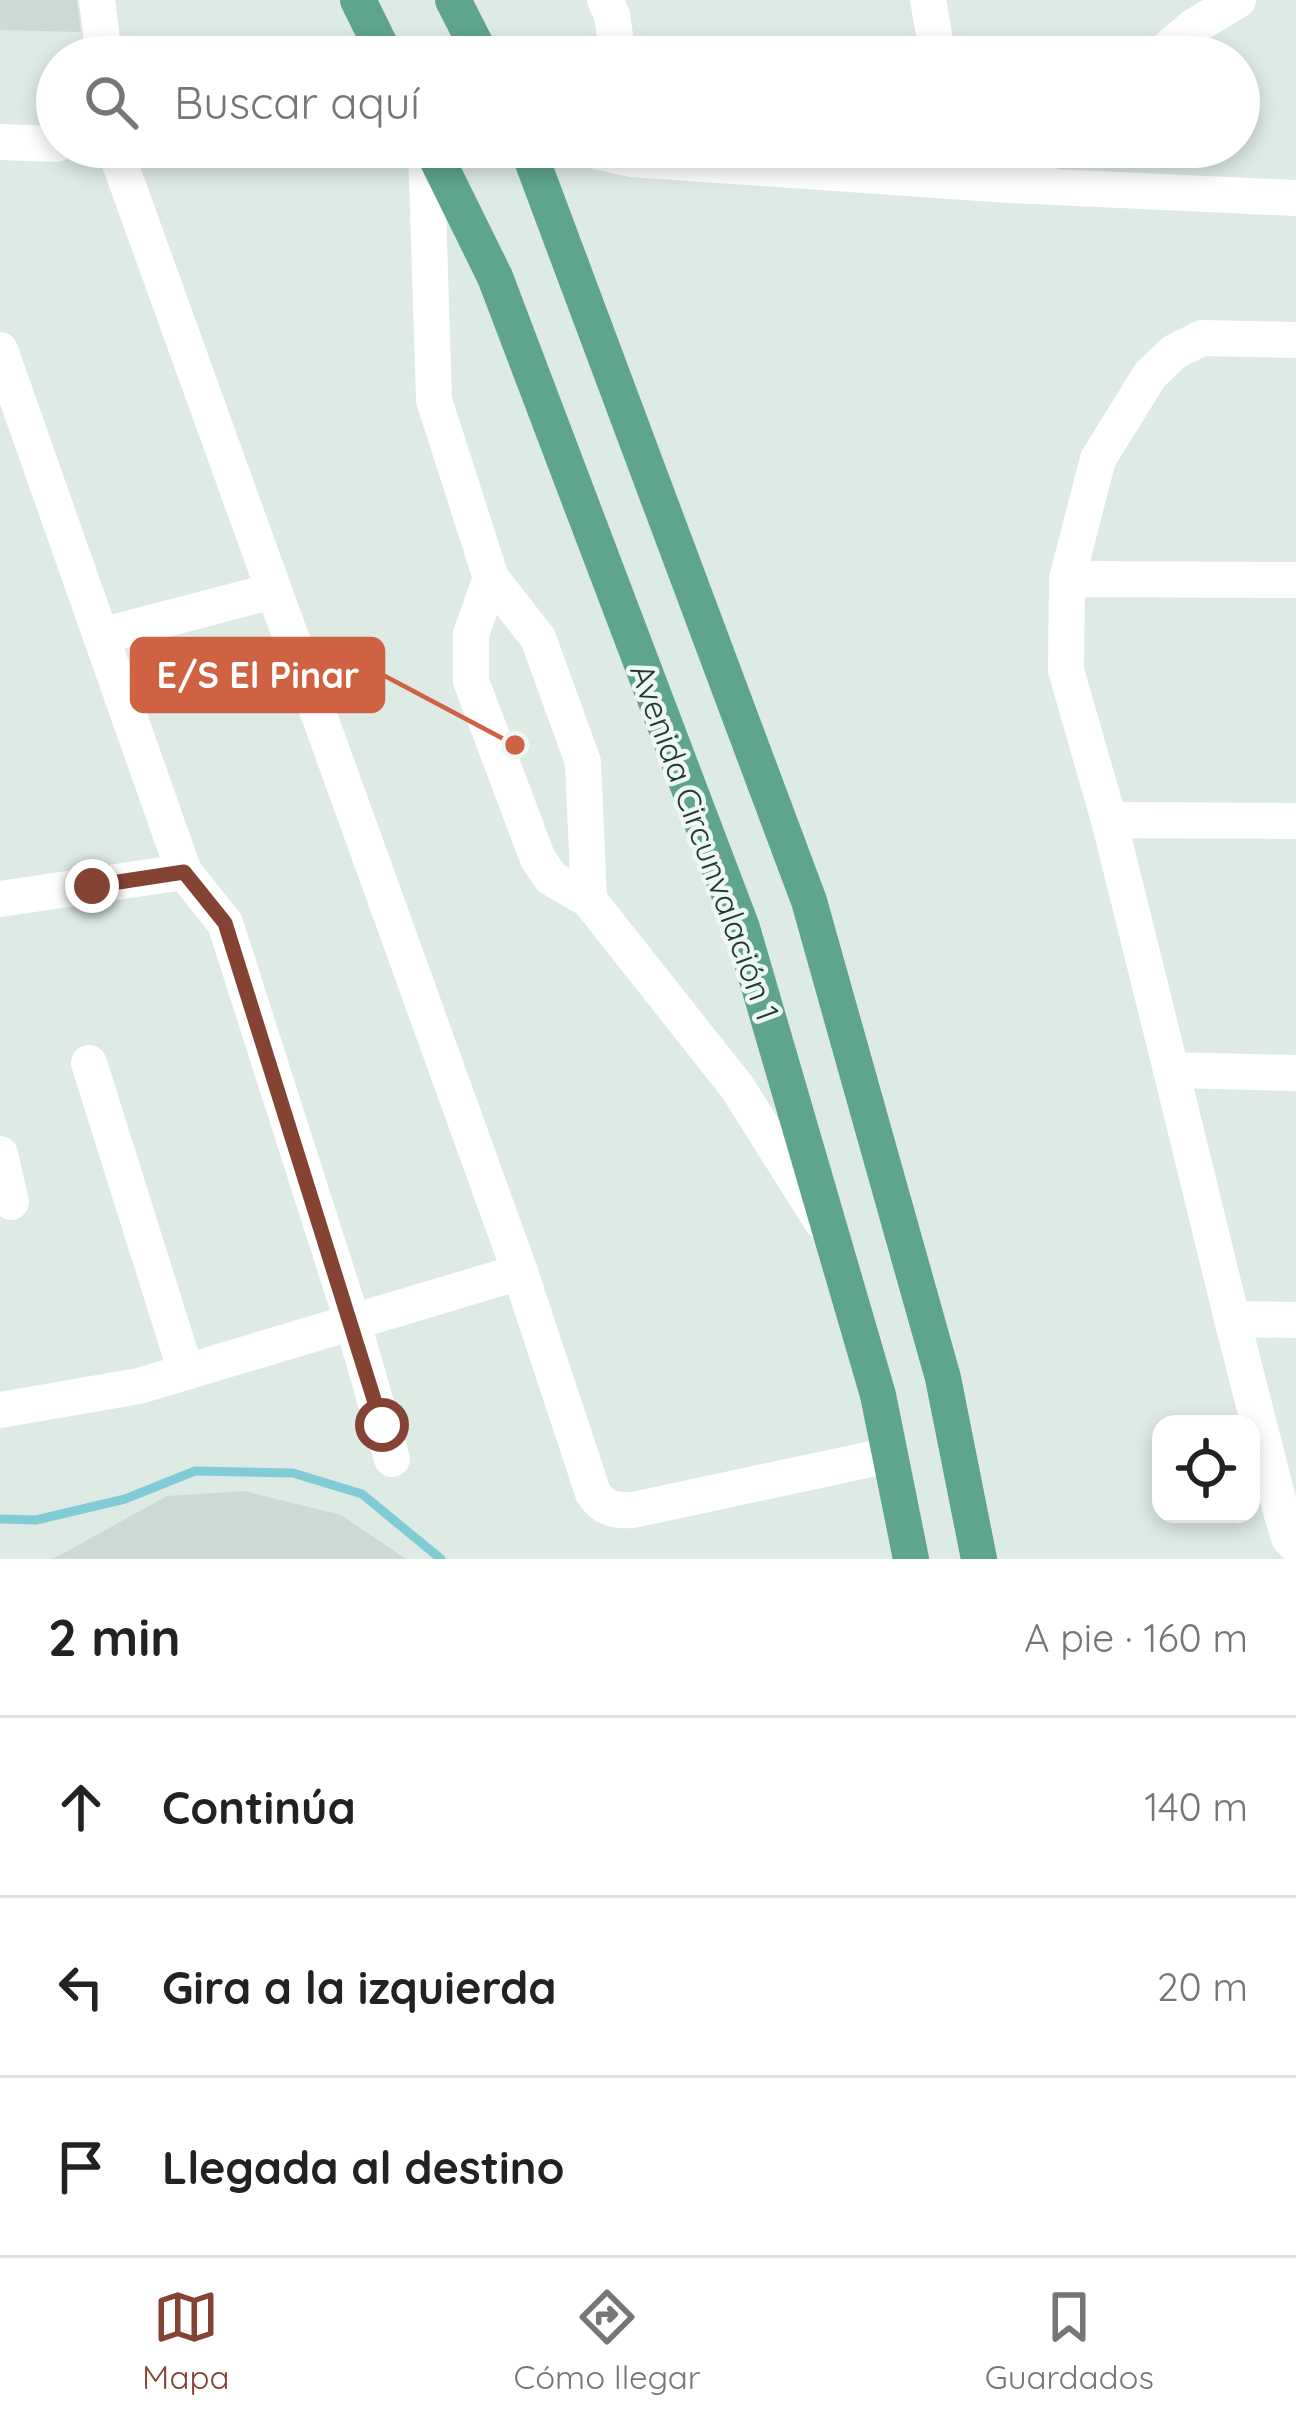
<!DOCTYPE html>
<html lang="es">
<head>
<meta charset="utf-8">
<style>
	:root { --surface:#fff; --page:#f6f6f6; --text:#222; --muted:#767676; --line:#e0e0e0; --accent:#854333 }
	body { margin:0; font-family:Quicksand,sans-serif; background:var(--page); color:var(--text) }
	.controls { position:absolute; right:36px; bottom:36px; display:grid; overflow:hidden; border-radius:24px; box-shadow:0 6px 18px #0003 }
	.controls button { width:108px; height:108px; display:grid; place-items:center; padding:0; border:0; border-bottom:3px solid var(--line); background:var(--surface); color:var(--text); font:60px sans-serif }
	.stop { position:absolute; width:36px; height:36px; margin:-27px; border:9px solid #854333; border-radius:50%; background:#fff }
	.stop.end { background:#854333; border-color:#fff; box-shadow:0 3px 12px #0008 }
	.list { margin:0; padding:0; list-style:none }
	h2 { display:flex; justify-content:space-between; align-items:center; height:156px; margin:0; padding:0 48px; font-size:51px }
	h2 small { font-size:39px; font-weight:400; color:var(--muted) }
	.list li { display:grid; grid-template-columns:78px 1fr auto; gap:36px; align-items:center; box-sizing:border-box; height:180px; padding:0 48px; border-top:3px solid var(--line) }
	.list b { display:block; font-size:45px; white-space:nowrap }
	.list em { font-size:39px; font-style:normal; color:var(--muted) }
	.icon { flex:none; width:66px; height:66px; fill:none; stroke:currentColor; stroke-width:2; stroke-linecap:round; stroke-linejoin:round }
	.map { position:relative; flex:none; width:1296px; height:1559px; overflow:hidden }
	.search { position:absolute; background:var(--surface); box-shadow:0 6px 18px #0003; left:36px; right:36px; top:36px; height:132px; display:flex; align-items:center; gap:30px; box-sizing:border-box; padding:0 42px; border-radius:66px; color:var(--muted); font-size:45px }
	.sheet { height:696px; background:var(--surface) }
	nav { display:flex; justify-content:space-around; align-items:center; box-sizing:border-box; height:168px; border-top:3px solid var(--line); background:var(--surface); font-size:33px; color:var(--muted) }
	nav a { display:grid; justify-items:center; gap:6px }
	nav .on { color:var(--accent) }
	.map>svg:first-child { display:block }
	.built { fill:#cbdad3 }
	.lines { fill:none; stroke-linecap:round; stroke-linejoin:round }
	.stream { stroke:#80ccd5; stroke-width:9 }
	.minor { stroke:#fff; stroke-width:36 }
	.major { stroke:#5ea48e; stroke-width:36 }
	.route { stroke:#854333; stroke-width:15 }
	.labels { text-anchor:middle; stroke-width:9; stroke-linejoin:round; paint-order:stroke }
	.street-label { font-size:33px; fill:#1e3b32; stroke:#eef7f2 }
	.leader { fill:none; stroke:#d06244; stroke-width:4.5 }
	.callout-dot { fill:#d06244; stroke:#eef7f2; stroke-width:4.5 }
	.callout { fill:#d06244; stroke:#d06244; stroke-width:4.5 }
	.callout-label { font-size:36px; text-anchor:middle; font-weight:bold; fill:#fff }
</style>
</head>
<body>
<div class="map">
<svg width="1296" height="1559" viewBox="0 0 1296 1559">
	<rect width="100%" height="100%" fill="#ddebe4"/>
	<g class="built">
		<path d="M 0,0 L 77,0 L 81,32 L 0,30 Z"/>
		<path d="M 244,1491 L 341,1515 L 406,1559 L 53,1559 L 167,1496 Z"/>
	</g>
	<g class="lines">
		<path class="stream" d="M 0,1519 L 36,1520 L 125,1499 L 195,1471 L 293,1473 L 362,1494 L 441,1559"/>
		<g class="minor">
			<path d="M 97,0 L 104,57"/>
			<path d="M 605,0 L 612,15 L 618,57"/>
			<path d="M 928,0 L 938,57"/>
			<path d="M 1158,57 L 1193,27 L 1238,0"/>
			<path d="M 0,142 L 57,144"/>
			<path d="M 114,147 L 520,1272 L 593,1493 C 604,1509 614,1511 633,1510 L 890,1455"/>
			<path d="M 141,147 L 180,147"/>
			<path d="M 426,147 L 434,400 L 491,578 L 538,638 L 583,762 L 589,900 L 737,1087 L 822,1222"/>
			<path d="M 577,147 L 631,159 L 1009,185 L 1296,198"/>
			<path d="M 1009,185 L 1055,147"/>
			<path d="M 0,350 L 184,872 L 225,923 L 352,1320 L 392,1459"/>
			<path d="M 491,578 L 471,634 L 471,681 L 538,859 L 551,878 L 589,900"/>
			<path d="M 1067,579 L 1098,459 L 1150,375 L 1174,352 L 1202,338 L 1296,340"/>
			<path d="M 1296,580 L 1067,579 L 1066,670 L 1109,820 L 1171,1070 L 1296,1073"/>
			<path d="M 101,636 L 273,591"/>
			<path d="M 1109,820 L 1296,821"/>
			<path d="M 0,899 L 184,872"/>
			<path d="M 89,1063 L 186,1372"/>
			<path d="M 1171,1070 L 1232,1319 L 1296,1320"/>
			<path d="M 0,1154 L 11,1202"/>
			<path d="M 1232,1319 L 1281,1511 L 1289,1538 L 1296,1545"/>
			<path d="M 0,1410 L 139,1386 L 520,1272"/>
		</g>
		<g class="major">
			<path d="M 358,0 L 386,57"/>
			<path d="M 453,0 L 482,57"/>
			<path d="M 431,147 L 495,277 L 742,928 L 878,1395 L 911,1559"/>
			<path d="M 527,147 L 809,901 L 943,1378 L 979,1559"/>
		</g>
	</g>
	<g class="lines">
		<path class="route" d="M 92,886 L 184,872 L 225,923 L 382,1425"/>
	</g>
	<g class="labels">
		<g class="street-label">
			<text transform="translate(705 842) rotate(70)" y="12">Avenida Circunvalación 1</text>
		</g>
	</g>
	<path class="leader" d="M515 745L383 675"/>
	<circle class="callout-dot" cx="515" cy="745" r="12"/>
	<rect class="callout" x="132" y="639" width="251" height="72" rx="12"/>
	<g class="callout-label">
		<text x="258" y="688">E/S El Pinar</text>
	</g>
</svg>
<div class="controls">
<button><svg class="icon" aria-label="locate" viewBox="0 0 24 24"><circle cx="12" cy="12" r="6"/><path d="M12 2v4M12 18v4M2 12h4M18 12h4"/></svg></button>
</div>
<div class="stop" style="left:382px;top:1425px"></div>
<div class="stop end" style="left:92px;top:886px"></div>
<div class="search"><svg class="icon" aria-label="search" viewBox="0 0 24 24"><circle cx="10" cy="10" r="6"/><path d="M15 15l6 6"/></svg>Buscar aquí</div>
</div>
<section class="sheet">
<h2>2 min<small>A pie · 160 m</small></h2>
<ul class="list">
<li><svg class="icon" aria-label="ahead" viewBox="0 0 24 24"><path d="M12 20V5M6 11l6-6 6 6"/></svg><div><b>Continúa</b></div><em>140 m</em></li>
<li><svg class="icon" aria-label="left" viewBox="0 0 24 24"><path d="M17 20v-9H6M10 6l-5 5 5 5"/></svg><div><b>Gira a la izquierda</b></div><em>20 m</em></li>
<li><svg class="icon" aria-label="arrive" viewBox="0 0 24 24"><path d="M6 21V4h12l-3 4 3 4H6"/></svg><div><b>Llegada al destino</b></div></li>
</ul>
</section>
<nav>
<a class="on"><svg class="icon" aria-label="map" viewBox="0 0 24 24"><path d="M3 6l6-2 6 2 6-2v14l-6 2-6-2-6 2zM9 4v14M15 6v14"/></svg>Mapa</a>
<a><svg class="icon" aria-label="directions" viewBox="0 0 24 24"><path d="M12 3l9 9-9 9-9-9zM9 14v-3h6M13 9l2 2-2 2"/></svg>Cómo llegar</a>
<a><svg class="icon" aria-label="saved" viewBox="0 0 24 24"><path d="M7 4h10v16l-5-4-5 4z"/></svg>Guardados</a>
</nav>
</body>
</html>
